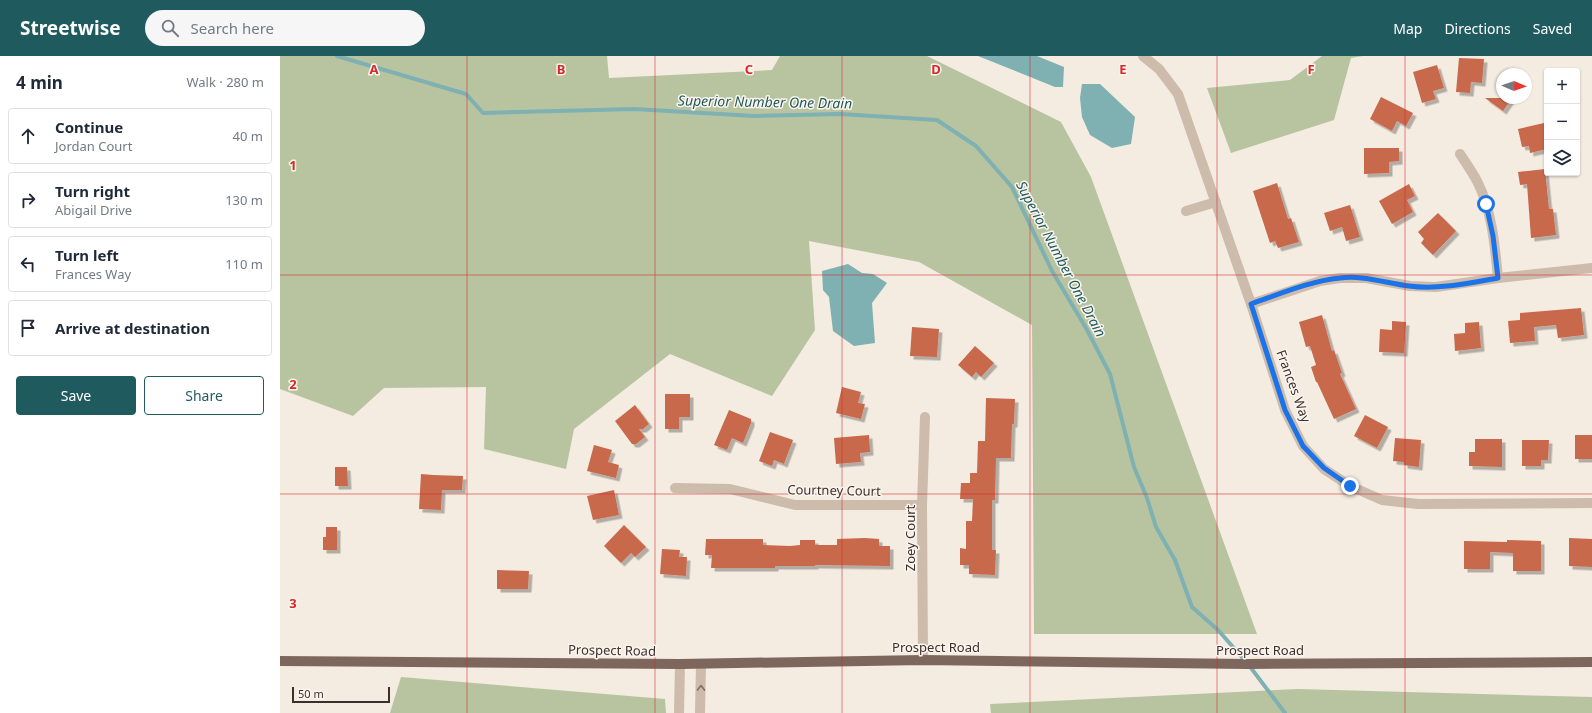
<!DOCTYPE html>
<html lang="en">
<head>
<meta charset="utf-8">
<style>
	:root { --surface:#fff; --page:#f6f6f7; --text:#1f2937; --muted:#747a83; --line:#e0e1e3; --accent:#1f5a5e }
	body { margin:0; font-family:"Noto Sans",sans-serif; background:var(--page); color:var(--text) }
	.controls { position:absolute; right:12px; top:12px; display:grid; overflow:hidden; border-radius:4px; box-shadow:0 1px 3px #0004 }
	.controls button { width:36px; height:36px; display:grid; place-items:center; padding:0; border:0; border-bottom:1px solid var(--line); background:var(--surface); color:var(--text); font:20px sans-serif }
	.compass { position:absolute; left:1216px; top:12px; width:36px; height:36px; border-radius:50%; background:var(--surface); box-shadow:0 1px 3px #0004; rotate:92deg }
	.scale { position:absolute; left:12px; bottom:10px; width:98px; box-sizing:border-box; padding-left:4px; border:2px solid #3b302b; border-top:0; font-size:11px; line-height:14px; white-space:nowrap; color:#3b302b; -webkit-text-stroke:3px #fbf5ee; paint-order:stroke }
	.stop { position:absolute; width:12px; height:12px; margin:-9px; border:3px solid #1a73e8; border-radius:50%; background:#fff }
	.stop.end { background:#1a73e8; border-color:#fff; box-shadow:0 1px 4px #0008 }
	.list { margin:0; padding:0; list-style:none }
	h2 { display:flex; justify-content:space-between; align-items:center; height:52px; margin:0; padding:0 16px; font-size:17px }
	h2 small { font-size:13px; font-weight:400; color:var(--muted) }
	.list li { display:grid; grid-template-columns:26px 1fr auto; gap:12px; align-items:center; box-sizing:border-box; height:56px; margin:0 8px 8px; padding:0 8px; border:1px solid var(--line); border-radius:4px }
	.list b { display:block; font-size:15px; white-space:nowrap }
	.list p { margin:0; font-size:13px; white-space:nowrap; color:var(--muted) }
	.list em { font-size:13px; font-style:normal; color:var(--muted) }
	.actions { display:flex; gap:8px; padding:12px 16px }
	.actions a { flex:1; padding:9px 0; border:1px solid var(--accent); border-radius:4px; text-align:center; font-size:14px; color:var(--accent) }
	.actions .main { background:var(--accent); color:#fff }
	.icon { flex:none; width:22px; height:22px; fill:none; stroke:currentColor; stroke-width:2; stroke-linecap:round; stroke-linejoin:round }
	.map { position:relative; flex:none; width:1312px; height:657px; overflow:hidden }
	header { display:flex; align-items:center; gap:24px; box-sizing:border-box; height:56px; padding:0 20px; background:var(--accent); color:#fff }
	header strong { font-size:19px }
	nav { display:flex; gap:22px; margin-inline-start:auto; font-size:14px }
	.search { width:280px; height:36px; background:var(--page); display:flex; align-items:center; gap:10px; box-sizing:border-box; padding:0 14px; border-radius:22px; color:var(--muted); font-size:15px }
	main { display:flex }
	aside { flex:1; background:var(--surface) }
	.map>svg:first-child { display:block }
	.green { fill:#b8c4a0 }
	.water { fill:#7fb0b2 }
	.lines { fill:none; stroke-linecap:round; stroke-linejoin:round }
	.stream { stroke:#7fb0b2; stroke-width:4 }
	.building { fill:#c8694b; filter:url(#shadow) }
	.minor { stroke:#cdbbac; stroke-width:10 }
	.major { stroke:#7d675c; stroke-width:10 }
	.oneway { stroke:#7d6f65 }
	.route { stroke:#1a73e8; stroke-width:5 }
	.grid { fill:none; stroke:#d62828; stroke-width:1; stroke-opacity:0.55 }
	.labels { text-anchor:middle; stroke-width:3; stroke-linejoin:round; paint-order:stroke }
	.street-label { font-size:13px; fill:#3b302b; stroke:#fbf5ee }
	.water-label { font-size:14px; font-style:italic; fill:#1f5a5e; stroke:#fbf5ee }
	.grid-label { font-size:13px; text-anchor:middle; font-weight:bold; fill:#d62828; stroke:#fbf5ee; stroke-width:3; stroke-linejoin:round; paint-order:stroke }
</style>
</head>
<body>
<header>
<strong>Streetwise</strong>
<div class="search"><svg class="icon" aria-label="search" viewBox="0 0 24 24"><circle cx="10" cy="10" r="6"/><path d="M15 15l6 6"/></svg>Search here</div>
<nav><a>Map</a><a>Directions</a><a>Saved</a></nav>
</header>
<main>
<aside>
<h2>4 min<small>Walk · 280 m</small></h2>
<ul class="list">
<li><svg class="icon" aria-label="ahead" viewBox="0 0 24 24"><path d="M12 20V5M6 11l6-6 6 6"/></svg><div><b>Continue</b><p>Jordan Court</p></div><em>40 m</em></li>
<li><svg class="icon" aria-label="right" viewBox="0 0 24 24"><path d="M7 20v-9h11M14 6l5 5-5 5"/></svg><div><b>Turn right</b><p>Abigail Drive</p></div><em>130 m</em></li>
<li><svg class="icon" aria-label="left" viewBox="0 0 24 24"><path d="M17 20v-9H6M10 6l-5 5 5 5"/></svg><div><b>Turn left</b><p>Frances Way</p></div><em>110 m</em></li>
<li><svg class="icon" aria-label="arrive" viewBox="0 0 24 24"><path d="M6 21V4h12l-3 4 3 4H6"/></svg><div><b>Arrive at destination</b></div></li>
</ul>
<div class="actions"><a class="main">Save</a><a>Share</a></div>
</aside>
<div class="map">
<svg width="1312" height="657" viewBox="0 0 1312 657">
	<defs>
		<filter id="shadow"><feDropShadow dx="3.5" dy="3.5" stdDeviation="0" flood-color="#0004"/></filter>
	</defs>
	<rect width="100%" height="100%" fill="#f4ebe1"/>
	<g class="green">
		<path d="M 0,0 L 327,0 L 329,22 L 492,14 L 500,0 L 647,0 L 781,66 L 811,121 L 977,578 L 754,578 L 752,269 L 639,206 L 529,185 L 535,274 L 492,340 L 390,298 L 294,373 L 286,413 L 204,393 L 206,331 L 104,332 L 73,360 L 0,333 Z"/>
		<path d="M 1042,0 L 1083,0 L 1071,2 L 1054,64 L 951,97 L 927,32 L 1010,24 Z"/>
		<path d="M 121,621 L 385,643 L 386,657 L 110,657 Z"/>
		<path d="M 1018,633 L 1312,641 L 1312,657 L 711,657 L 710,648 Z"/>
	</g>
	<g class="water">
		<path d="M 698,0 L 757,0 L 784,11 L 783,31 L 775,31 Z"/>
		<path d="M 802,28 L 820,28 L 855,61 L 851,88 L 832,92 L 810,79 L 802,61 L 800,42 Z"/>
		<path d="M 568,208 L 582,217 L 593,218 L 607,227 L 592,247 L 595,287 L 574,290 L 553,275 L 549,241 L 543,234 L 542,215 Z"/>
	</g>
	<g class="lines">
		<path class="stream" d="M 57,0 L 186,38 L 203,57 L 354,53 L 474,60 L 560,58 L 657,64 L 696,90 L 732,131 L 772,215 L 806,272 L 830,318 L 854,411 L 867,442 L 876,471 L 895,504 L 912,551 L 938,574 L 968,608 L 1005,657"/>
	</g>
	<g class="building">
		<path d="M 1179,2 L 1204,3 L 1202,27 L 1191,26 L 1190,37 L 1176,36 Z"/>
		<path d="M 1157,9 L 1164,32 L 1153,35 L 1156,43 L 1142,47 L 1133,16 Z"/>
		<path d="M 1101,41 L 1133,57 L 1126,70 L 1117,65 L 1112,75 L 1090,63 Z"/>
		<path d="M 1205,42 L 1232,42 L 1223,55 Z"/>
		<path d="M 1264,67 L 1267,81 L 1267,93 L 1250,97 L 1249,90 L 1242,91 L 1238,73 Z"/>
		<path d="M 1084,92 L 1119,92 L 1119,105 L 1109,106 L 1109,117 L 1084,118 Z"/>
		<path d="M 1265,113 L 1269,153 L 1273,153 L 1276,179 L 1251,182 L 1247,128 L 1240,129 L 1238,116 Z"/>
		<path d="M 997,127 L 1008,163 L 1011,162 L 1019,186 L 998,192 L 995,185 L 990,187 L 973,135 Z"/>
		<path d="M 1129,128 L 1135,140 L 1127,144 L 1133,156 L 1112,168 L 1099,145 Z"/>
		<path d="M 1070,149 L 1080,181 L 1066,185 L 1062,171 L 1050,175 L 1044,157 Z"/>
		<path d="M 1158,157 L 1176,175 L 1153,199 L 1141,187 L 1144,183 L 1138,176 Z"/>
		<path d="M 1301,252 L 1304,279 L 1278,282 L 1276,269 L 1254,271 L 1255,285 L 1230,287 L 1228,265 L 1240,264 L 1240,257 Z"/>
		<path d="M 1042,259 L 1052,295 L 1054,294 L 1062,317 L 1060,318 L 1076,353 L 1054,363 L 1037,326 L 1036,326 L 1031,311 L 1036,309 L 1030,290 L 1026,291 L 1019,266 Z"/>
		<path d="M 1112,265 L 1126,266 L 1124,297 L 1099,296 L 1100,273 L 1112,274 Z"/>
		<path d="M 1199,266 L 1201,292 L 1175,295 L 1174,278 L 1185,277 L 1185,267 Z"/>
		<path d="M 632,271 L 659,273 L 657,301 L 630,300 Z"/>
		<path d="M 695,290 L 714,307 L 701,321 L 696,316 L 692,321 L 678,309 Z"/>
		<path d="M 562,331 L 581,336 L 578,347 L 585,348 L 581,363 L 556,357 Z"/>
		<path d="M 385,338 L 410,338 L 410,361 L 399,361 L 399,373 L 385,373 Z"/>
		<path d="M 706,342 L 735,343 L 734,368 L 732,368 L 731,402 L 716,402 L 715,444 L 712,444 L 712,494 L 716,494 L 715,519 L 689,518 L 689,509 L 680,509 L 680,492 L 686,493 L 686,465 L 692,465 L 693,443 L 680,443 L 681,427 L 690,427 L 690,417 L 697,417 L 698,385 L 705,385 Z"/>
		<path d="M 355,349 L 369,368 L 363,373 L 359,373 L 365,381 L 356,388 L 352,388 L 335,365 Z"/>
		<path d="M 449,354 L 471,363 L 471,367 L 463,387 L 452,382 L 447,394 L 434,389 Z"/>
		<path d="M 1085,359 L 1108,371 L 1097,392 L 1074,380 Z"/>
		<path d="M 490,376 L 513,384 L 504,408 L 494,404 L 492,410 L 479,405 Z"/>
		<path d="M 589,379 L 590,396 L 580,397 L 581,406 L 556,408 L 554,382 Z"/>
		<rect x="1295" y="379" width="17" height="24"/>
		<path d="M 1115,382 L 1141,384 L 1139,411 L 1124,409 L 1124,406 L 1113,405 Z"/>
		<path d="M 1195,383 L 1222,383 L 1222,411 L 1189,410 L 1189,396 L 1195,396 Z"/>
		<path d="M 1242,384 L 1269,384 L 1268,404 L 1261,404 L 1261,410 L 1242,410 Z"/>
		<path d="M 314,389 L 332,394 L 328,406 L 339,409 L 336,422 L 307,415 Z"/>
		<path d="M 55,411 L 67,411 L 68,430 L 55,430 Z"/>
		<path d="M 141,418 L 153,419 L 183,420 L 182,434 L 162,434 L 161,454 L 139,453 Z"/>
		<path d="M 334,434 L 339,459 L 313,464 L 307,440 Z"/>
		<path d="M 344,469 L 366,491 L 355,501 L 351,497 L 341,507 L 324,490 Z"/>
		<path d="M 46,471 L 57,471 L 57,494 L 43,494 L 43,481 L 46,481 Z"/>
		<path d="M 585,482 L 599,483 L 599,490 L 610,490 L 610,510 L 535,509 L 535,510 L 495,510 L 495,512 L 431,512 L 432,499 L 425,499 L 426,483 L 483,483 L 483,489 L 510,490 L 520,489 L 520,484 L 535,484 L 535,489 L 557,489 L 557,483 Z"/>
		<path d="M 1289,482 L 1312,483 L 1312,511 L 1289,510 Z"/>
		<path d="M 1227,484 L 1261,485 L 1261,515 L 1233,515 L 1233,497 L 1210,496 L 1210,513 L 1184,513 L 1184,485 L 1227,486 Z"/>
		<path d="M 382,493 L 400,494 L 399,501 L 407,501 L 406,520 L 380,518 Z"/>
		<path d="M 217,514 L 249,515 L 248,533 L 217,533 Z"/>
	</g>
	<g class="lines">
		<g class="minor">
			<path d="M 863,0 L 879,13 L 898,38 L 971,248 L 1005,354 L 1023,390 L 1044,413 L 1070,430 L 1102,444 L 1138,448 L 1312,447"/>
			<path d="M 1180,98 C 1186,107 1193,117 1198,127 C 1212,155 1215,191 1218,222"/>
			<path d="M 906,155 L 936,146"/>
			<path d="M 971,248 L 1040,225 L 1060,222 L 1086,222 L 1130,230 L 1156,231 L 1218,222 L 1312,212"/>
			<path d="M 395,432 L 450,433 L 515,449 L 642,449"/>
			<path d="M 643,604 L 642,449 L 645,361"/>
			<path d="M 399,657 L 400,608"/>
			<path d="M 420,657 L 421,608"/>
		</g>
		<path class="major" d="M 0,605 L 400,608 L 643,604 L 968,608 L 1312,606"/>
	</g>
	<defs><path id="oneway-chevron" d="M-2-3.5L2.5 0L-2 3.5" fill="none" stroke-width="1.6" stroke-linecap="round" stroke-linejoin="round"/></defs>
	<use class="oneway" href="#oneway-chevron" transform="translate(421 632) rotate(-89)"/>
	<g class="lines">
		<path class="route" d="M 1070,430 L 1044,412 L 1023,390 L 1005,354 L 971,248 C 1000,238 1030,225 1060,222 C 1083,219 1106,227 1129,230 C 1159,234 1189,227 1218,222 L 1213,180 L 1206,148"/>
	</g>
	<path class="grid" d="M 187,0 L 187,657M 375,0 L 375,657M 562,0 L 562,657M 750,0 L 750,657M 937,0 L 937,657M 1125,0 L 1125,657M 0,219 L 1312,219M 0,438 L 1312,438"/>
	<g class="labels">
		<g class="street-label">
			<text transform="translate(1014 330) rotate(70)" y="5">Frances Way</text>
			<text transform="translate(554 434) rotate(1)" y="5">Courtney Court</text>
			<text transform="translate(630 482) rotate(-90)" y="5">Zoey Court</text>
			<text x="656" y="596">Prospect Road</text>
			<text transform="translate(332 594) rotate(1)" y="5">Prospect Road</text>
			<text x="980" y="599">Prospect Road</text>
		</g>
		<g class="water-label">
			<text transform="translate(485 46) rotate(1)" y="5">Superior Number One Drain</text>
			<text transform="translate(781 203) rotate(62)" y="5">Superior Number One Drain</text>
		</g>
	</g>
	<g class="grid-label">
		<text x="94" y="18">A</text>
		<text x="281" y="18">B</text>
		<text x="469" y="18">C</text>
		<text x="656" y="18">D</text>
		<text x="843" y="18">E</text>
		<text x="1031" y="18">F</text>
		<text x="13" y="114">1</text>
		<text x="13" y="333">2</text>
		<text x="13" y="552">3</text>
	</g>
</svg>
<div class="controls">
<button>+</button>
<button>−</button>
<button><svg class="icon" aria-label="layers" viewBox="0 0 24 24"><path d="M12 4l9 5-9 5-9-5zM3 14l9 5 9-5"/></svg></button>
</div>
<svg class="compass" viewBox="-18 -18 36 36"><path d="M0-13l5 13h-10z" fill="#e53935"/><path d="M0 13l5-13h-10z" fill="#747a83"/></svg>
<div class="scale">50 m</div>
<div class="stop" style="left:1206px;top:148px"></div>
<div class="stop end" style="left:1070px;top:430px"></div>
</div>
</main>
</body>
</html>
